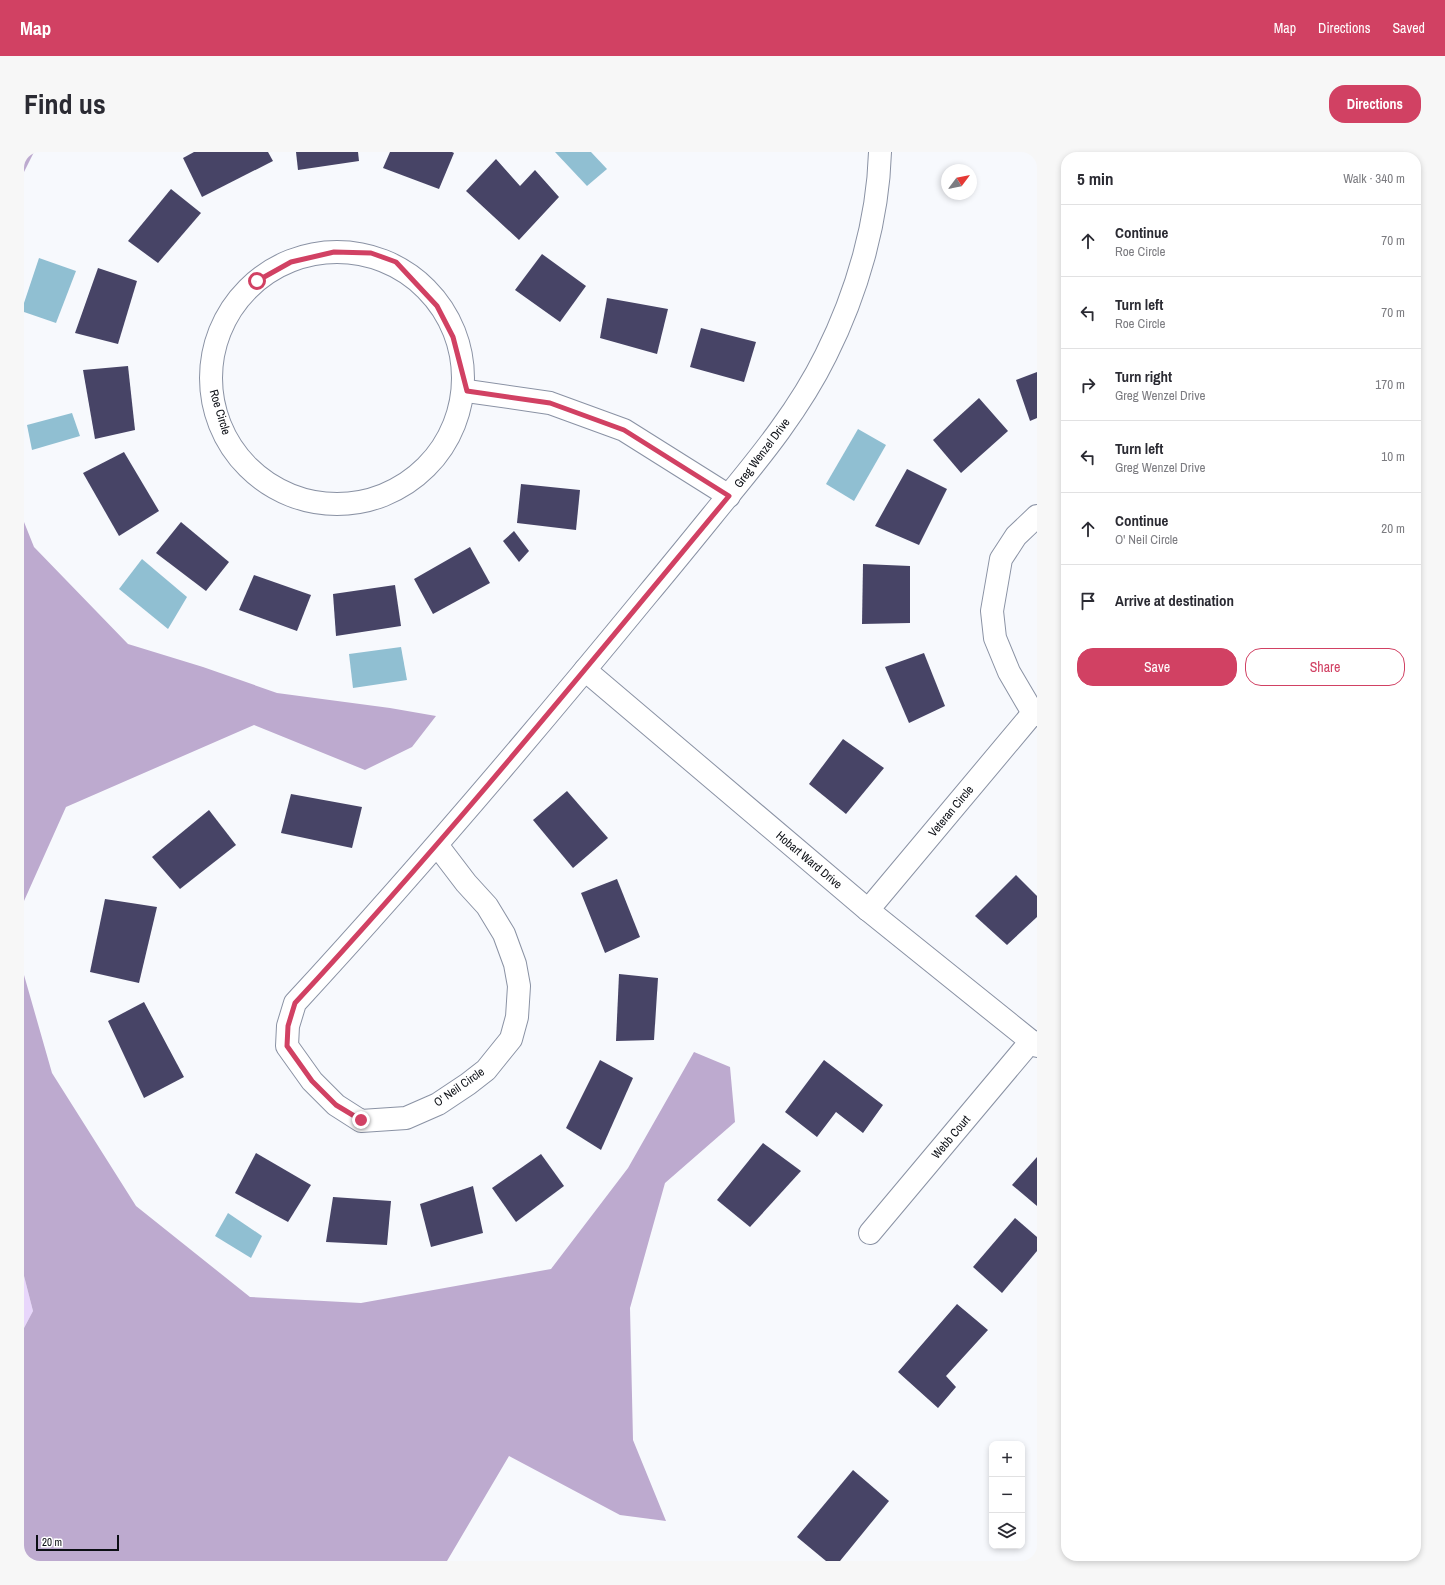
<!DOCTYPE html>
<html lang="en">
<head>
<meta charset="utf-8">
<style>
	:root { --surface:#fff; --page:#f7f7f7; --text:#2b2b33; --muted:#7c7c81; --line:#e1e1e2; --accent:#d14163 }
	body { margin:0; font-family:"Archivo Narrow",sans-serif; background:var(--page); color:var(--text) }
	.controls { position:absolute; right:12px; bottom:12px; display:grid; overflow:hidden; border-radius:8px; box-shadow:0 2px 6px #0003 }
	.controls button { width:36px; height:36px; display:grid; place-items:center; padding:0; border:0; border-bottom:1px solid var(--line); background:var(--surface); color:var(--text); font:20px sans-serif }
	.compass { position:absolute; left:917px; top:12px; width:36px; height:36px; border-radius:50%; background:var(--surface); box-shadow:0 2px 6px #0003; rotate:58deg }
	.scale { position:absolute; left:12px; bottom:10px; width:83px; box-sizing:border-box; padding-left:4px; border:2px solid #0b0e14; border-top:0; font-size:11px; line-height:14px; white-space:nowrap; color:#0b0e14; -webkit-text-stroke:3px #fff; paint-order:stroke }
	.stop { position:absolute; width:12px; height:12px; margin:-9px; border:3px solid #d14163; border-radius:50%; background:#fff }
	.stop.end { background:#d14163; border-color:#fff; box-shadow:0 1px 4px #0008 }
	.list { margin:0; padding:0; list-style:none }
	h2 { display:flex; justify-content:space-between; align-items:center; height:52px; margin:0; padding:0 16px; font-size:17px }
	h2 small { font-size:13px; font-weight:400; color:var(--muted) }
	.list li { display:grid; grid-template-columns:26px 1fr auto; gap:12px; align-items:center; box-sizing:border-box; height:72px; padding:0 16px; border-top:1px solid var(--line) }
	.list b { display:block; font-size:15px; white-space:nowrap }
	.list p { margin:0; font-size:13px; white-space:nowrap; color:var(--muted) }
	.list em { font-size:13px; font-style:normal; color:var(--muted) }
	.actions { display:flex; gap:8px; padding:12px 16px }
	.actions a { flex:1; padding:9px 0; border:1px solid var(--accent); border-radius:16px; text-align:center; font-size:14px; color:var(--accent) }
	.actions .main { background:var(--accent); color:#fff }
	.icon { flex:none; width:22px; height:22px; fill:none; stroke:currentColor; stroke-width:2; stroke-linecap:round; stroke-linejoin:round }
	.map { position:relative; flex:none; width:1013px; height:1409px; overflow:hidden; border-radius:16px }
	header { display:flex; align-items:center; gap:24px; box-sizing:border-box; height:56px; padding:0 20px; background:var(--accent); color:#fff }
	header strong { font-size:19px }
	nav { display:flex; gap:22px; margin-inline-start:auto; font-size:14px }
	.intro { display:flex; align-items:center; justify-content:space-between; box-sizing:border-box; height:96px; padding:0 24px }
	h1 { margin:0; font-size:28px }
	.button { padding:10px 18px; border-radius:16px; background:var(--accent); color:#fff; font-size:14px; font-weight:700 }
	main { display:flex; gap:24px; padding:0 24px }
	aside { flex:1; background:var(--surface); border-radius:16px; box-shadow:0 2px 6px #0003 }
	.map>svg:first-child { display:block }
	.green { fill:#e8d6fb }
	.forest { fill:#bdaacf }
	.water { fill:#90bfd2 }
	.building { fill:#474466 }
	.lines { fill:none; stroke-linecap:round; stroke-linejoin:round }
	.minor-casing { stroke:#8a92a4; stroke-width:24 }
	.minor { stroke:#fff; stroke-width:22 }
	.route { stroke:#d14163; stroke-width:5 }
	.labels { text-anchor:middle; stroke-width:4; stroke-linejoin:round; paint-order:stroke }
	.street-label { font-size:12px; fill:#0b0e14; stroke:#fff }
</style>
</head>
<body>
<header>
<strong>Map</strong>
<nav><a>Map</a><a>Directions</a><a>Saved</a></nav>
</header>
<div class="intro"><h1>Find us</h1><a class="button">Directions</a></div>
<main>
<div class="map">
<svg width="1013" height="1409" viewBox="0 0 1013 1409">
	<rect width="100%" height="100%" fill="#f7f9fd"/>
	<path class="green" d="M 0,1124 L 9,1159 L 0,1176 Z"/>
	<g class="forest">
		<path d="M 0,0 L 10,0 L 0,20 Z"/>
		<path d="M 0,370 L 10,395 L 104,492 L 179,515 L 253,541 L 366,556 L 412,564 L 388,595 L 341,618 L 230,573 L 42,655 L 0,749 Z"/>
		<path d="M 0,823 L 28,921 L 112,1054 L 226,1145 L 337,1151 L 527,1117 L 604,1016 L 670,900 L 706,915 L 711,970 L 641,1031 L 606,1156 L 609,1288 L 642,1369 L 596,1363 L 485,1304 L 423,1409 L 0,1409 L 0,1176 L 9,1159 L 0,1124 Z"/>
	</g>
	<g class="water">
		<path d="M 531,0 L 567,0 L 583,17 L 563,34 Z"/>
		<path d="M 15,106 L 52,119 L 32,171 L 0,160 L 0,151 Z"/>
		<path d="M 48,261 L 56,284 L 8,298 L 3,273 Z"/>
		<path d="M 834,277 L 862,293 L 830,349 L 802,332 Z"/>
		<path d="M 118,407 L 163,445 L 144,477 L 95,437 Z"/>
		<path d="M 377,495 L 383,528 L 329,536 L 325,502 Z"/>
		<path d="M 204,1061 L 238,1084 L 227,1106 L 191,1084 Z"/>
	</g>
	<g class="building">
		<path d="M 170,0 L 244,0 L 249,9 L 178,45 L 159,6 Z"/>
		<path d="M 272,0 L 334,0 L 335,9 L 274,18 Z"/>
		<path d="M 366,0 L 428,0 L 430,1 L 415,37 L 359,16 Z"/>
		<path d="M 472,7 L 496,34 L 511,18 L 535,45 L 495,88 L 442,39 Z"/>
		<path d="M 147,37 L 177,61 L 134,111 L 104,89 Z"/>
		<path d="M 518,102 L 562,134 L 536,170 L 491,138 Z"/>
		<path d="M 74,116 L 113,129 L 94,192 L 51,181 Z"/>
		<path d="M 583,146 L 644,157 L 633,202 L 576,186 Z"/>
		<path d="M 677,176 L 732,190 L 720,230 L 666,215 Z"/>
		<path d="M 104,214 L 111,278 L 71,287 L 59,218 Z"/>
		<path d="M 1013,220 L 1013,266 L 1006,269 L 992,228 Z"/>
		<path d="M 955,246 L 984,279 L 937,321 L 909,288 Z"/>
		<path d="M 100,300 L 135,359 L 95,384 L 59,321 Z"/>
		<path d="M 883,317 L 923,337 L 895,393 L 851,374 Z"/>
		<path d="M 497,332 L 556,338 L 552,378 L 493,371 Z"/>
		<path d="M 157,370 L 205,410 L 182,439 L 132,401 Z"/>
		<path d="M 490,379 L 505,399 L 495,410 L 479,389 Z"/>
		<path d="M 446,395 L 466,431 L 409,462 L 390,427 Z"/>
		<path d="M 839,412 L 886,414 L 886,471 L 838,472 Z"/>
		<path d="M 230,423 L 287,443 L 273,479 L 215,458 Z"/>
		<path d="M 371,433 L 377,474 L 312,484 L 309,442 Z"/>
		<path d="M 900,501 L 921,554 L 885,571 L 861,515 Z"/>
		<path d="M 819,587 L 860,616 L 822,662 L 785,632 Z"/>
		<path d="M 543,639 L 584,686 L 549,716 L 509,668 Z"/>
		<path d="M 267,642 L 338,655 L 328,696 L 257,681 Z"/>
		<path d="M 185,658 L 212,693 L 156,737 L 128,705 Z"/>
		<path d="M 992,723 L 1013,744 L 1013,765 L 983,793 L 951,764 Z"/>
		<path d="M 593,727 L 616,785 L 581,801 L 557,741 Z"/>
		<path d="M 81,747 L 133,755 L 115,831 L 66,820 Z"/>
		<path d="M 595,822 L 634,826 L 630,888 L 592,889 Z"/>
		<path d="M 120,850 L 160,925 L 120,946 L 84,869 Z"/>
		<path d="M 576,908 L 609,926 L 577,998 L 542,976 Z"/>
		<path d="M 800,908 L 859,953 L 839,981 L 812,960 L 793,985 L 761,960 Z"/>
		<path d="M 739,991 L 777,1019 L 726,1075 L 693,1048 Z"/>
		<path d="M 232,1001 L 287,1033 L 264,1070 L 211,1041 Z"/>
		<path d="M 517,1002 L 540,1034 L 492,1070 L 468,1036 Z"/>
		<path d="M 1013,1005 L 1013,1054 L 988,1033 Z"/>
		<path d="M 449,1034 L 459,1081 L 407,1095 L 396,1052 Z"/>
		<path d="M 309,1045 L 367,1049 L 363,1093 L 302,1090 Z"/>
		<path d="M 991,1066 L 1013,1085 L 1013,1099 L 978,1141 L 949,1115 Z"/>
		<path d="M 933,1152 L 964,1178 L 922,1224 L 932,1235 L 914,1256 L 874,1220 Z"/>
		<path d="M 829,1318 L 865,1349 L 816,1409 L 802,1409 L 773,1385 Z"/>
	</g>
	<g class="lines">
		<g class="minor-casing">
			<g id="minor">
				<circle cx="313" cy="226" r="126"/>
				<path d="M 443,239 L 526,251 L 600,278 L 705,344"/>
				<path d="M 1013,364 L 992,384 L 977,407 L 968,459 L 971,486 L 985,520 L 1009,561 L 1013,563"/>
				<path d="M 561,518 L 844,758 L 1013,894"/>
				<path d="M 413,693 L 442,731 L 463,754 L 480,782 L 491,812 L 495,834 L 493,865 L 487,887 L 462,918 L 444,932 L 414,952 L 382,966 L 337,969 L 312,953 L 288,929 L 263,894 L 264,874 L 271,851 C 393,719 509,582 623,443 C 649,412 674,381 700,349 C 738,303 776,256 802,203 C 833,141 854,69 856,0"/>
				<path d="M 844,758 L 1009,561"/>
				<path d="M 846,1081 L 1007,889"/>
			</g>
		</g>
		<use href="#minor" class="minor"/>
	</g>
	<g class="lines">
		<path class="route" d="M 233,129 L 267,110 L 310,100 L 347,101 L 372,110 L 413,154 L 429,185 L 443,239 L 526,251 L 600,278 L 705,344 C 563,515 422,688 271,851 L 264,874 L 263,894 L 288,929 L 312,953 L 337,968"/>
	</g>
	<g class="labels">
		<g class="street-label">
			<text transform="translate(196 260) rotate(73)" y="4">Roe Circle</text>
			<text transform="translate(738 301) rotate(-53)" y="4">Greg Wenzel Drive</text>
			<text transform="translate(927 659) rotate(-50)" y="4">Veteran Circle</text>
			<text transform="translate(785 708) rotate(40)" y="4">Hobart Ward Drive</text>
			<text transform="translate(435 935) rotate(-35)" y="4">O' Neil Circle</text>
			<text transform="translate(927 985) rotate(-50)" y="4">Webb Court</text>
		</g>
	</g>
</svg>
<div class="controls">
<button>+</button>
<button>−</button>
<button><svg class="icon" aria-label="layers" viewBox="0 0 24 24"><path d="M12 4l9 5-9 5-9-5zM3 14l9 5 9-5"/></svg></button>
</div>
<svg class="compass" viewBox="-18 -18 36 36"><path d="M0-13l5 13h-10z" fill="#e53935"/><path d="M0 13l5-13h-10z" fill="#7c7c81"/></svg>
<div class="scale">20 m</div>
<div class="stop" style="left:233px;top:129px"></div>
<div class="stop end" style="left:337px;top:968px"></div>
</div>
<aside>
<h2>5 min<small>Walk · 340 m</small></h2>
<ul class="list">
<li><svg class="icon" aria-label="ahead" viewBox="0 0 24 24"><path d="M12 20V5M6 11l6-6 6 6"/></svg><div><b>Continue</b><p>Roe Circle</p></div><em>70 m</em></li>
<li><svg class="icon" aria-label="left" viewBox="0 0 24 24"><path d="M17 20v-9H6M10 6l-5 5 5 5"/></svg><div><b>Turn left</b><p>Roe Circle</p></div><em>70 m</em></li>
<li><svg class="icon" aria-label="right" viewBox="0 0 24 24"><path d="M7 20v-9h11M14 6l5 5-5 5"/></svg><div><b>Turn right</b><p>Greg Wenzel Drive</p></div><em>170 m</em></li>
<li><svg class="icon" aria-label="left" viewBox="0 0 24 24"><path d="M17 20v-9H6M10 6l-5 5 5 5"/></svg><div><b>Turn left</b><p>Greg Wenzel Drive</p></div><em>10 m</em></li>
<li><svg class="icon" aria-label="ahead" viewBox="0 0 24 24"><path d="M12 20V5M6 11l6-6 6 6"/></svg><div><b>Continue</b><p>O' Neil Circle</p></div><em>20 m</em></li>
<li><svg class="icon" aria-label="arrive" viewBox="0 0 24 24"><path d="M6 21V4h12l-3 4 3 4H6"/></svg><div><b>Arrive at destination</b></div></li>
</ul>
<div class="actions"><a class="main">Save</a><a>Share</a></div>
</aside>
</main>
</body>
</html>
